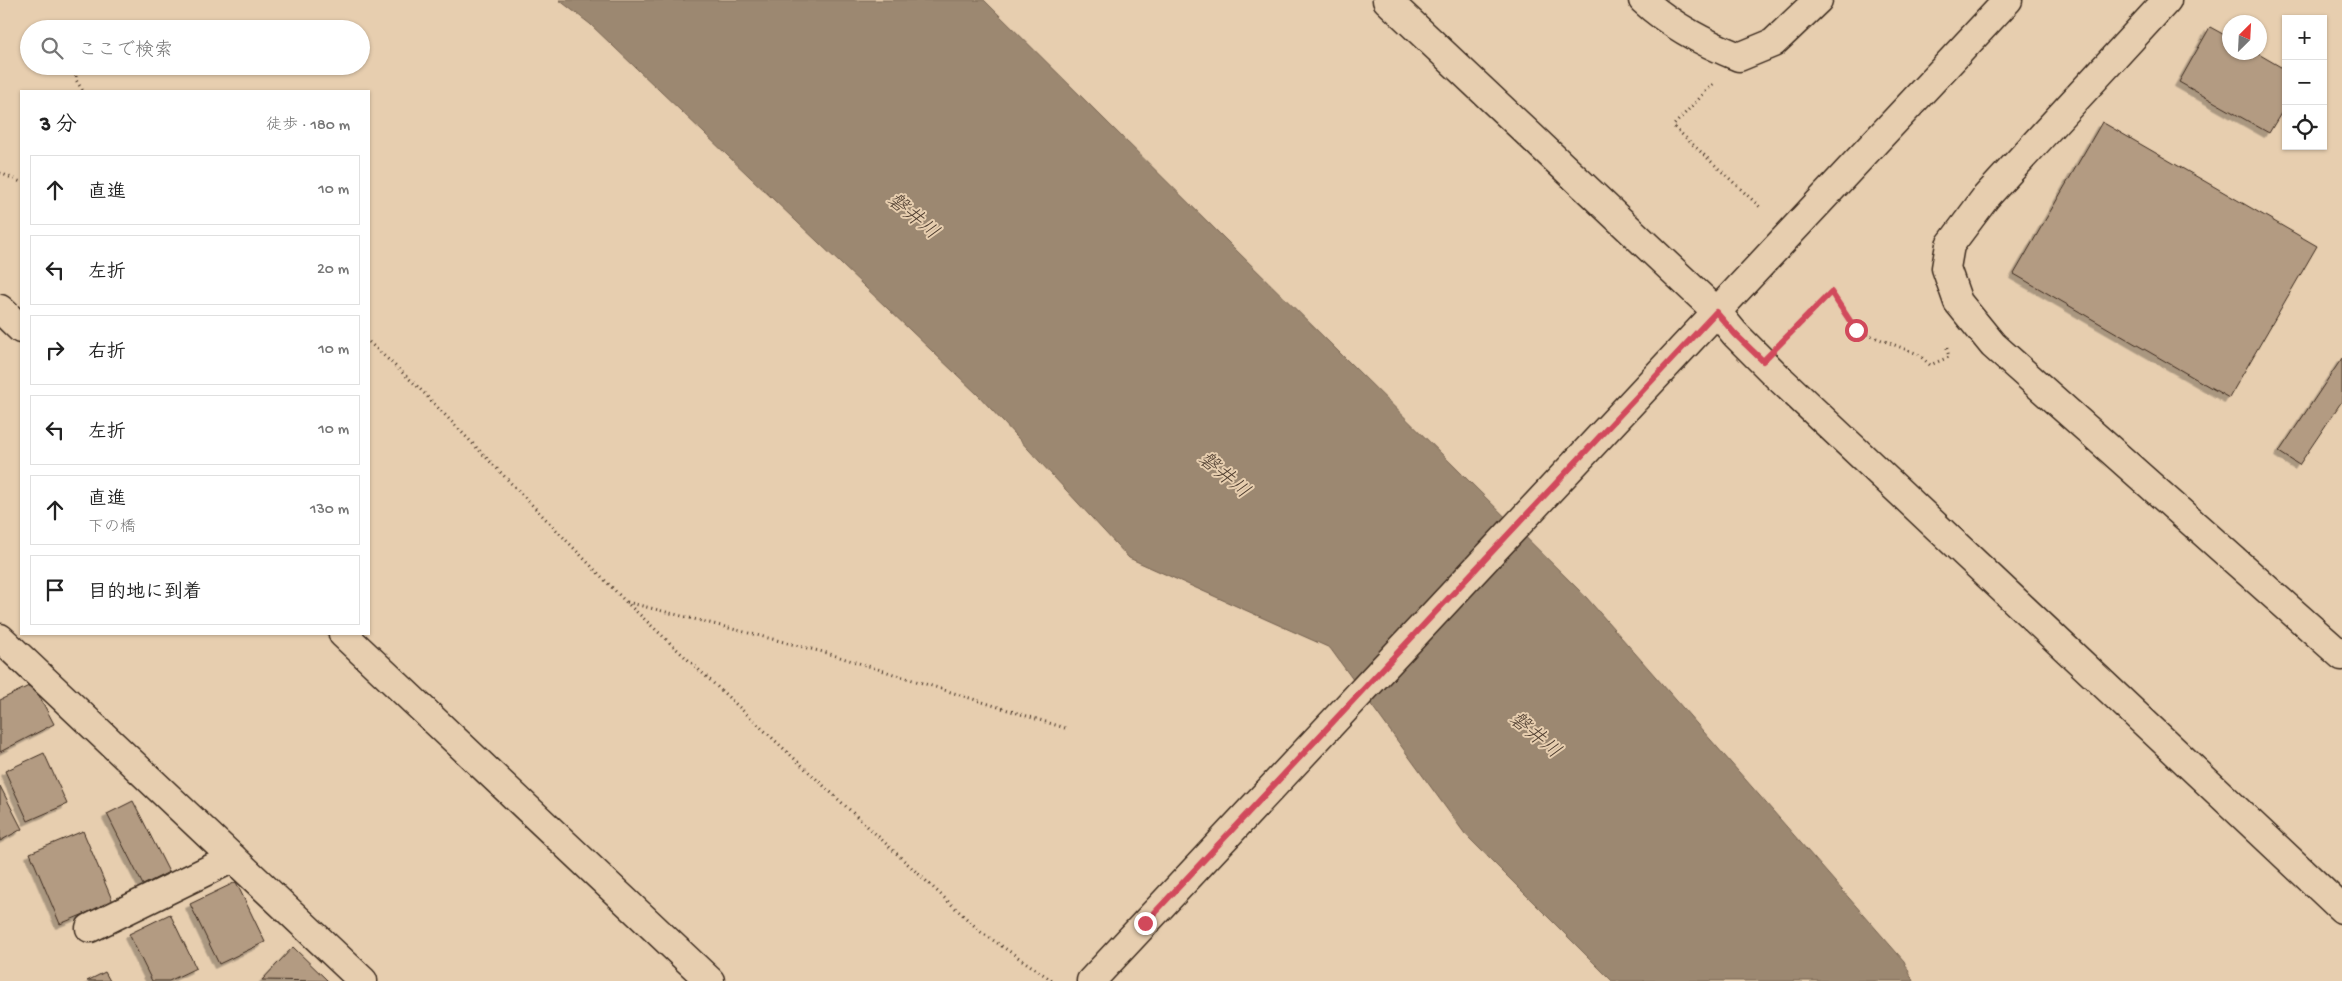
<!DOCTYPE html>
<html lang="ja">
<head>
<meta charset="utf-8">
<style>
	:root { --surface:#fff; --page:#f6f6f6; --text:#222; --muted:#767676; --line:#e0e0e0 }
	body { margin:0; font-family:"Gochi Hand","Klee One",sans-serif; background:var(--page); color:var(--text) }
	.controls { position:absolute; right:15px; top:15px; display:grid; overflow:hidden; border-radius:0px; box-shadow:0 1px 4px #0004 }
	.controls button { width:45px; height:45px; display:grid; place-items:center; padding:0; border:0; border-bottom:1px solid var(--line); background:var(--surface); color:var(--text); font:25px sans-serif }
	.compass { position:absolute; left:2222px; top:15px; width:45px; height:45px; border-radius:50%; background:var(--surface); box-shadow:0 1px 4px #0004; rotate:24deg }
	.stop { position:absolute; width:15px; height:15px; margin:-11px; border:4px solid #d1495b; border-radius:50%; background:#fff }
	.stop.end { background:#d1495b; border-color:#fff; box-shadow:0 1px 5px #0008 }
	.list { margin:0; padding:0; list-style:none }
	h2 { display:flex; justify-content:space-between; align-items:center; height:65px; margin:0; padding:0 20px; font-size:21px }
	h2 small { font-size:16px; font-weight:400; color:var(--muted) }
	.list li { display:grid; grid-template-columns:32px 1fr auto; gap:15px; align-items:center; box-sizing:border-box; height:70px; margin:0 10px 10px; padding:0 10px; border:1px solid var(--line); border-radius:0px }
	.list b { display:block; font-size:19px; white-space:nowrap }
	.list p { margin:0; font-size:16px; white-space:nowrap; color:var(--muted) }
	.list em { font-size:16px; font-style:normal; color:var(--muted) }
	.icon { flex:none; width:28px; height:28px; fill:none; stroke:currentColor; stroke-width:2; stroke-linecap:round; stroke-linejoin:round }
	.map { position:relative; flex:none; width:2342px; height:981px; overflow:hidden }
	.search { position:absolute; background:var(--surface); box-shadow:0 1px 4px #0004; left:20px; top:20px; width:350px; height:55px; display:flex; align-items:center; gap:12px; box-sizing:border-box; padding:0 18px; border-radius:28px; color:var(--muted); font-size:19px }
	.panel { position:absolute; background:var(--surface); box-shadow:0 1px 4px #0004; left:20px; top:90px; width:350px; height:545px; border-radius:0px }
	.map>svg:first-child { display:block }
	.water { fill:#9c8871; stroke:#756250 }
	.building { fill:#b39b82; stroke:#3b2a1e; filter:url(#shadow) }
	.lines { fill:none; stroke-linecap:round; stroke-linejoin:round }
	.minor-casing { stroke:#3b2a1e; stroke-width:31 }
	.path { stroke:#3b2a1e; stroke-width:3; stroke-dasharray:1 4; stroke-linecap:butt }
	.minor { stroke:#e7ceaf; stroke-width:28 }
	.route { stroke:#d1495b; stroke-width:6 }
	.labels { text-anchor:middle; stroke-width:4; stroke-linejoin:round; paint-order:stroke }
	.water-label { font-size:20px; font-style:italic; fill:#4e3d2f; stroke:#e7ceaf }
</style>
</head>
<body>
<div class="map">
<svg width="2342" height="981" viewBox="0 0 2342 981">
	<defs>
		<filter id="shadow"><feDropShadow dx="-4.5" dy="4.5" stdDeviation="0" flood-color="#0004"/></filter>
	</defs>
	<rect width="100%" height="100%" fill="#e7ceaf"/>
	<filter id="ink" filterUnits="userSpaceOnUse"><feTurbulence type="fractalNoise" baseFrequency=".02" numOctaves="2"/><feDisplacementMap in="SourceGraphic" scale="10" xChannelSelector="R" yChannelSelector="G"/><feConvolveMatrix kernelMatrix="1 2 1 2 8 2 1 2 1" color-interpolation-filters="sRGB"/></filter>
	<g filter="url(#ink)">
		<path class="water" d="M 559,0 L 984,0 L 1586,597 L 1904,961 L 1913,981 L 1612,981 L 1465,834 L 1330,648 L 1129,558 L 978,395 L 590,24 Z"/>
		<g class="building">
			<path d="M 2210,27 L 2230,38 L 2230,52 L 2255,52 L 2286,70 L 2286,105 L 2269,133 L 2179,82 Z"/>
			<path d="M 2102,122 L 2317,246 L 2229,398 L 2014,274 Z"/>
			<path d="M 2342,358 L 2342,401 L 2299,465 L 2279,452 Z"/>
			<path d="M 33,684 L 54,724 L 0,752 L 0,700 Z"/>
			<path d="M 44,753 L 67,804 L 28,821 L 5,771 Z"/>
			<path d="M 0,786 L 22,829 L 0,841 Z"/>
			<path d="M 133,801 L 169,872 L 143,885 L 107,814 Z"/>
			<path d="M 83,831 L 113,902 L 60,924 L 30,853 Z"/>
			<path d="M 236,882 L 265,942 L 219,964 L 190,904 Z"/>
			<path d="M 170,914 L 196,968 L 169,981 L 152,981 L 129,934 Z"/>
			<path d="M 293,947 L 328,981 L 262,980 Z"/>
			<path d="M 105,972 L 110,981 L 87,981 Z"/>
		</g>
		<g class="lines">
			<g class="minor-casing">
				<g id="minor">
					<path d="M 1387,0 L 1717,312 L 1735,334 L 1778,377 L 2342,909"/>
					<path d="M 1643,0 C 1671,26 1704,43 1739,57 L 1773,43 L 1818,0"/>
					<path d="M 2167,0 L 1986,197 L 1950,245 L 1946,268 L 1958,302 L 1993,345 L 2342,656"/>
					<path d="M 0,309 L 21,329"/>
					<path d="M 343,634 L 710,981"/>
					<path d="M 0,638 L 363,981"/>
					<path d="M 90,928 L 233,858"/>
					<path d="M 1091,981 L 2008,0"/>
				</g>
			</g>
			<g class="path">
				<path d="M 76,66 L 76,80 L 83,91"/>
				<path d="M 1713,84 L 1673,126 L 1760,207"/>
				<path d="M 0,173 L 21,182"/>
				<path d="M 1787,337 L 1831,292 L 1856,330 L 1918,354 L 1930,365 L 1949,357 L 1946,345"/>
				<path d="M 369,342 L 417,386 L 626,602 L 981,932 L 1053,981"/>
				<path d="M 627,602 L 827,653 L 1065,728"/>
			</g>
			<use href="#minor" class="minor"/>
		</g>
	</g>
	<g class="lines" filter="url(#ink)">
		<path class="route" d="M 1145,923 L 1716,312 L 1735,334 L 1763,361 L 1831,292 L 1856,330"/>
	</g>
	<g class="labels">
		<g class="water-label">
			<text transform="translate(914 215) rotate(40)" y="7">磐井川</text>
			<text transform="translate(1225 474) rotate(40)" y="7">磐井川</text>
			<text transform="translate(1536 734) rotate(40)" y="7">磐井川</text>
		</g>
	</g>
</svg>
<div class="controls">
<button>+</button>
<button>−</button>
<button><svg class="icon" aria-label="locate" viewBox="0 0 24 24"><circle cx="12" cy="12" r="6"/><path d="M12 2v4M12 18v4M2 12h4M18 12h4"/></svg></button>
</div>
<svg class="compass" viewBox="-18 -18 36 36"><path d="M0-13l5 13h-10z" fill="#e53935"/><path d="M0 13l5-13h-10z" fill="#767676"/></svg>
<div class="stop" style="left:1856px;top:330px"></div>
<div class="stop end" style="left:1145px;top:923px"></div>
<div class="search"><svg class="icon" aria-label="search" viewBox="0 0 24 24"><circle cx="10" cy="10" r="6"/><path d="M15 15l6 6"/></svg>ここで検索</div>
<section class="panel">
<h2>3 分<small>徒歩 · 180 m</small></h2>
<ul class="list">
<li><svg class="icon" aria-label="ahead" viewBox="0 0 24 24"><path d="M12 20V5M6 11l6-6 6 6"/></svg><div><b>直進</b></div><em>10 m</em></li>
<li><svg class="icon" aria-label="left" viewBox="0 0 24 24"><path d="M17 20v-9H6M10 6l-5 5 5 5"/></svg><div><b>左折</b></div><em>20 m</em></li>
<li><svg class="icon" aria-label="right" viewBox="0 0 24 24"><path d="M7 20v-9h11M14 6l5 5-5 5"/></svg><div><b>右折</b></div><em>10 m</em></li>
<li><svg class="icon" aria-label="left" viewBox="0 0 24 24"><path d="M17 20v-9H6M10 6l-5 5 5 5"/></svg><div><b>左折</b></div><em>10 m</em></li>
<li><svg class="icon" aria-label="ahead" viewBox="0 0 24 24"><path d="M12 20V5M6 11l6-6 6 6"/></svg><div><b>直進</b><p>下の橋</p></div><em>130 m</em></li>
<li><svg class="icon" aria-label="arrive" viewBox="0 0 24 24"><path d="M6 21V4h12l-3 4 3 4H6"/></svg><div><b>目的地に到着</b></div></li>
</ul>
</section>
</div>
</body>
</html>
